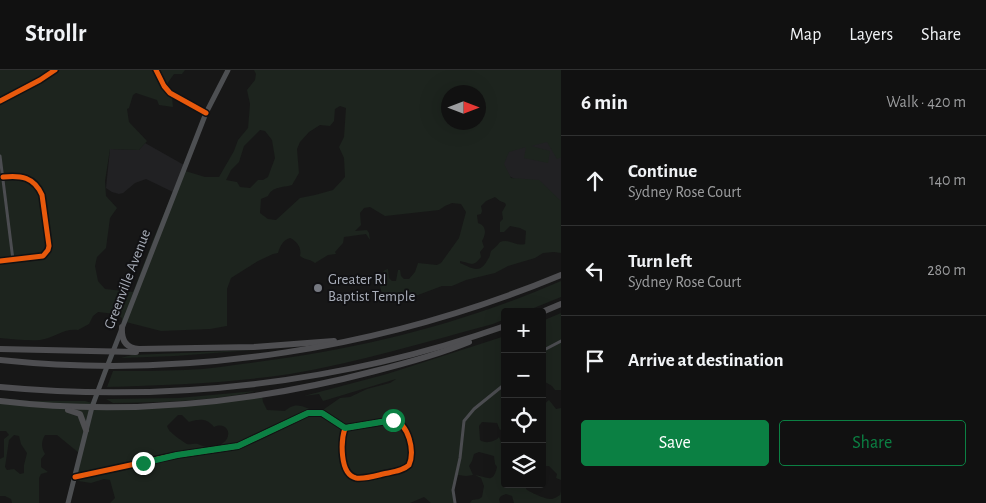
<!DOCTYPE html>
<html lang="en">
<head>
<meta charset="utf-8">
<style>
	:root { --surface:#111; --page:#1a1a1a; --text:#f1f3f6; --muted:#9c9d9f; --line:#303131; --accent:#0b8043 }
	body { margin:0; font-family:"Alegreya Sans",sans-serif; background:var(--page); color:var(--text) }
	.controls { position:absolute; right:15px; bottom:15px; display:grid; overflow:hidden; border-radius:5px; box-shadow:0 5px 20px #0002 }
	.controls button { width:45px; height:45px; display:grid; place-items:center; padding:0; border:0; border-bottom:1px solid var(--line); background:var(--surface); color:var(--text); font:25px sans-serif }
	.compass { position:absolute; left:441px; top:15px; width:45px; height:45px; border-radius:50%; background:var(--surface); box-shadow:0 5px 20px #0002; rotate:90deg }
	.stop { position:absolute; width:15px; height:15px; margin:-11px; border:4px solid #0b8043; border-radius:50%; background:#fff }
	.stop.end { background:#0b8043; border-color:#fff; box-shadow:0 1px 5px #0008 }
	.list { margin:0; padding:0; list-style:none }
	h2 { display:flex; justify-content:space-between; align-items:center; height:65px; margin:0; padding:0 20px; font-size:21px }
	h2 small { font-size:16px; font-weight:400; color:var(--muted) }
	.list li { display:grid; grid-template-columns:32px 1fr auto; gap:15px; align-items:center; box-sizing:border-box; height:90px; padding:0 20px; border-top:1px solid var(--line) }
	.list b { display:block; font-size:19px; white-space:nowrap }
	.list p { margin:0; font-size:16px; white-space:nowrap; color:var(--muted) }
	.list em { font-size:16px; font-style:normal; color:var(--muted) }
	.actions { display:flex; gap:10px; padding:15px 20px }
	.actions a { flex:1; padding:11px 0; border:1px solid var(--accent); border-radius:5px; text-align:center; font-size:18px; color:var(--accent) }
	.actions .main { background:var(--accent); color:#fff }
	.icon { flex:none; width:28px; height:28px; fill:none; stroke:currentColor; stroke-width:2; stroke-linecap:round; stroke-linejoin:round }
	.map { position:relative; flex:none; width:561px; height:433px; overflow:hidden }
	header { display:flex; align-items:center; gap:30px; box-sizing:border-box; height:70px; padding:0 25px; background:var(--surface); border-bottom:1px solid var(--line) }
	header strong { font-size:24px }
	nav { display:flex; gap:28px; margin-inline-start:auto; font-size:18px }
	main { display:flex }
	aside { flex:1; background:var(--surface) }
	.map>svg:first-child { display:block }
	.built { fill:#212123 }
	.green { fill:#1d241e; fill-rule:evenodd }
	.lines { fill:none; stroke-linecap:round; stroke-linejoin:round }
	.street { stroke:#4b4c50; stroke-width:3 }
	.primary { stroke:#4d4f52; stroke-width:5 }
	.highway { stroke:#4e4e51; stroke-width:6 }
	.cycleway-casing { stroke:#111113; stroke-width:8 }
	.cycleway { stroke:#e8590c; stroke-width:5 }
	.route { stroke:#0b8043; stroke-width:6 }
	.poi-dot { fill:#757880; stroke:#111113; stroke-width:2 }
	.labels { text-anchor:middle; stroke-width:4; stroke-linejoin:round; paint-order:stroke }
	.street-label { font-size:15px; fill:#a8adb8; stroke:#111113 }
	.poi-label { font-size:15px; fill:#a8adb8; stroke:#111113; text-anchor:start }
</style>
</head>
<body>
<header>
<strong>Strollr</strong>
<nav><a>Map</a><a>Layers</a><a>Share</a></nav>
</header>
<main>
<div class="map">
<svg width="561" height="433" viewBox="0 0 561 433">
	<rect width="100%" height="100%" fill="#171717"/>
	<g class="built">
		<path d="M 561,0 L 561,133 L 482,92 Z"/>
		<path d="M 145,73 L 184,95 L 173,122 L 146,109 L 135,113 L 123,123 L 119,124 L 112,122 L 106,118 L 110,79 L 139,80 Z"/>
	</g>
	<g class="green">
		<path d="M 0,0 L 185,0 L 182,4 L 174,4 L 167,14 L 172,28 L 173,37 L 159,35 L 157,30 L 136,23 L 133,25 L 129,38 L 127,39 L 129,52 L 147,71 L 139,80 L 110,79 L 105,111 L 106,126 L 117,138 L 110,148 L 106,178 L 97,187 L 95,196 L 98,211 L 105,219 L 133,222 L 153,170 L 182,100 L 205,107 L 219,107 L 234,81 L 238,70 L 248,58 L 250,34 L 247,20 L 255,10 L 256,4 L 254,0 L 561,0 L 561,87 L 557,89 L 547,72 L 531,76 L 550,81 L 548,93 L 524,88 L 526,77 L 509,82 L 504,94 L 511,108 L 539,110 L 561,131 L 561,183 L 554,182 L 543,183 L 535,188 L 508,196 L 495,203 L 466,210 L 452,216 L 442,216 L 410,228 L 387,233 L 384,230 L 376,203 L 380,205 L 385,200 L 388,199 L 389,208 L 392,211 L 396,211 L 398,200 L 400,200 L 401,206 L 404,209 L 409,209 L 415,202 L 418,193 L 437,195 L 441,193 L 459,168 L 466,142 L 461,134 L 452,133 L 445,136 L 439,140 L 385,146 L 370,137 L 364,138 L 360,143 L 361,155 L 355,161 L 367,160 L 369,163 L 370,170 L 366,164 L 344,167 L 343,173 L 335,182 L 336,184 L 328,185 L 315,193 C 310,189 305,190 300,186 C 302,178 297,171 290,168 C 283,170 280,176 278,183 L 273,184 L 258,191 L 231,208 L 227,219 L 227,256 L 210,259 L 161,261 L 122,251 L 122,248 L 115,244 L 98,242 L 93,246 L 89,254 L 78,260 C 64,258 54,268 40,270 C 27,271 13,269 0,268 ZM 448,22 L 478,22 L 478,52 L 448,52 ZM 340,36 L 346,38 L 344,67 L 339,77 L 344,88 L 345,107 L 333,120 L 315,125 L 300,128 L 276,150 L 268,149 L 260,143 L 261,129 L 268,126 C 273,116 282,118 292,115 L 299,103 L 297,79 L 300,72 L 309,62 L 320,55 L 330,56 L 334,51 L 335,39 ZM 260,60 L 265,61 L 272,70 L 275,88 L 268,107 L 263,110 L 258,110 L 250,118 L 240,117 L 237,112 L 226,110 L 231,100 L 239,92 L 244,76 ZM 495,127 L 500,131 L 505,133 L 506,135 L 502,142 L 503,149 L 500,152 L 500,162 L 504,162 L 510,156 L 520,158 L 526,161 L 525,174 C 516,177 509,168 500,172 C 497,176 494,178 491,181 C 490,184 490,187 488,189 C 480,205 472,198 460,193 L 460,191 C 471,193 473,198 481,187 L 480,182 L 484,177 L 482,171 C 486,164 487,156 478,153 L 477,145 L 481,144 L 482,141 L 481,136 L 486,131 Z"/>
		<path d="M 561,211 L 561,227 L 524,242 L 505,242 L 505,249 L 493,254 C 426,272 359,292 290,304 C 230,313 168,315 107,317 L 113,301 C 137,301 161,301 185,300 C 209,299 233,295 257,292 C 361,279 465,253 561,211 Z"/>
		<path d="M 561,243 L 561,320 L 555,320 L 552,316 L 542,310 L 542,251 Z"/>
		<path d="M 505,266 L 505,357 L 500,360 L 497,353 L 482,352 L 479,356 L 480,370 C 485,374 495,372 499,367 L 501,372 L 505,373 L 505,414 L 526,414 L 526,419 C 529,422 547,430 552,429 C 555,428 557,427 560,425 L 561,421 L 561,433 L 514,433 L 512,426 L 506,424 L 501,426 L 499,429 L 500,433 L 470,433 L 472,430 L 479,429 L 482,427 L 484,416 L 481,408 L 475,405 C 489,407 493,414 497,397 L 495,394 L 494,386 L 479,382 L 474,384 L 472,391 L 469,396 L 473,405 L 466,406 L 458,405 L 454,418 L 455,433 L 431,433 L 424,427 L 410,433 L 110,433 L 115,428 L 110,410 L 104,409 L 91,413 L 72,410 L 79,383 L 57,365 L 45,365 C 41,372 41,377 45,384 L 41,389 L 41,397 L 48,402 L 41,404 L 39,408 L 39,433 L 12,433 L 11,429 L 5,426 L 0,426 L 0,389 L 4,387 L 4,369 L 9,365 L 6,361 L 0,361 L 0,328 L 31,331 L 85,331 L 96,334 L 150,334 L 262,326 L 263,332 L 267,340 L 285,341 C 298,329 306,340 320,342 L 340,328 L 350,327 L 367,319 L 390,313 L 396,309 L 323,331 L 319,324 L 304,326 L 387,304 ZM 178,345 L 182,345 L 189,352 C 200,349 206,348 214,357 C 228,351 233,366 223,373 C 215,380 207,378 198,374 C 195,373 190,375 187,374 C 185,373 172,364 171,362 C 169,361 168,358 167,356 ZM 14,365 L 19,366 L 21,374 L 27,383 L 24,395 L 24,403 L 20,404 L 14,399 L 7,400 L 5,397 L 9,370 Z"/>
		<path d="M 253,280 L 175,286 L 121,288 L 132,285 Z"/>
		<path d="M 256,321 C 209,332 160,332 113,333 L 106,329 L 178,328 Z"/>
		<path d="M 549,330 L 556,339 L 561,338 L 561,410 L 556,408 L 557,404 L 549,396 L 542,396 L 542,336 Z"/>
	</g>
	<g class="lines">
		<g class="street">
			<path d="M 156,0 L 164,16 L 170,23 L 206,42"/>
			<path d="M 0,31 L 40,10 L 55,0"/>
			<path d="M 0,86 L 13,190"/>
			<path d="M 0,191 L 43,186 L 48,180 L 49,176 L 42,125 C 34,107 21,105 3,107"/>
			<path d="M 542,281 L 561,271"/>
			<path d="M 75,407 L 177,385 L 238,376 L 308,343 L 322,343 L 345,358 L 393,350 C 409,354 415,381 409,395 C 403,401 392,402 383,404 C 375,406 365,409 356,408 C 339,404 341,370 345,358"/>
			<path d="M 455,433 L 453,420 L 460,388 L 464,351 L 474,339 L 505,314"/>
		</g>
		<path class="primary" d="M 68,433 L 92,337 L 105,302 L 206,43 L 228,0"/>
		<g class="highway">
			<path d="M 542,242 L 561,234"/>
			<path d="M 122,257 C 121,270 126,278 139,279 L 254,277 L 334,271"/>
			<path d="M 0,279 L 136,282"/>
			<path d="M 0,290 C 190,310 385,278 561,205"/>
			<path d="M 0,317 C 171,333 343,313 505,256"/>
			<path d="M 0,331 C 126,346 253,333 375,301 C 407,293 439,284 469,272"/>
			<path d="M 68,340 L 80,344 L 86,360"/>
		</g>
		<g class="cycleway-casing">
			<g id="cycleway">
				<path d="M 156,0 L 164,16 L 170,23 L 206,43"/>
				<path d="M 0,31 L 40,10 L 55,0"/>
				<path d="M 0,191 L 43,186 L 48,180 L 49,176 L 42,125 C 34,107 21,105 3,107"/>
				<path d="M 75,407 L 177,385 L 238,376 L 308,343 L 322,343 L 345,358 L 393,350 C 409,354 415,381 409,395 C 403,401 392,402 383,404 C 375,406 365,409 356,408 C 339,404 341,370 345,358"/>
			</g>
		</g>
		<use href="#cycleway" class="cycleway"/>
	</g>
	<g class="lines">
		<path class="route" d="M 143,393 L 177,385 L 238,376 L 308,343 L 322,343 L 345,358 L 393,350"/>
	</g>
	<circle class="poi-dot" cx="318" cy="218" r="5"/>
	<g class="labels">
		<g class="street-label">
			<text transform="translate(127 209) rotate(-69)" y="5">Greenville Avenue</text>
		</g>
		<g class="poi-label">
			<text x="328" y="214">Greater RI<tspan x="328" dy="17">Baptist Temple</tspan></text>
		</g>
	</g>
</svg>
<div class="controls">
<button>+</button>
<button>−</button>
<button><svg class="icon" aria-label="locate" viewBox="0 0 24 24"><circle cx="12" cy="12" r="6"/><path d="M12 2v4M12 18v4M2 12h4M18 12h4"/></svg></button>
<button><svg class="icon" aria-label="layers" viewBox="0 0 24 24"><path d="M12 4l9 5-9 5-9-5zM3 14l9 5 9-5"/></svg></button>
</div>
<svg class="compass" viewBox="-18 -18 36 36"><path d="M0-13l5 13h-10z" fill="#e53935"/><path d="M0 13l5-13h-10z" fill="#9c9d9f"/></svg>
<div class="stop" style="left:393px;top:350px"></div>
<div class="stop end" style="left:143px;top:393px"></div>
</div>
<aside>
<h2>6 min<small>Walk · 420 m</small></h2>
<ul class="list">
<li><svg class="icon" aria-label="ahead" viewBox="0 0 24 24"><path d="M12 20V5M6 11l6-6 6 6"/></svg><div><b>Continue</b><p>Sydney Rose Court</p></div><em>140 m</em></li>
<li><svg class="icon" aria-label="left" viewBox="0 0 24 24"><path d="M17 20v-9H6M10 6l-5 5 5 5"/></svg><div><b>Turn left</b><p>Sydney Rose Court</p></div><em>280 m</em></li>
<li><svg class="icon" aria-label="arrive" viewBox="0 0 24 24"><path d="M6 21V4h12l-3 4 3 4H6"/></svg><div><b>Arrive at destination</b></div></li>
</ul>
<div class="actions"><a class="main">Save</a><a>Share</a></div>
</aside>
</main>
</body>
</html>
